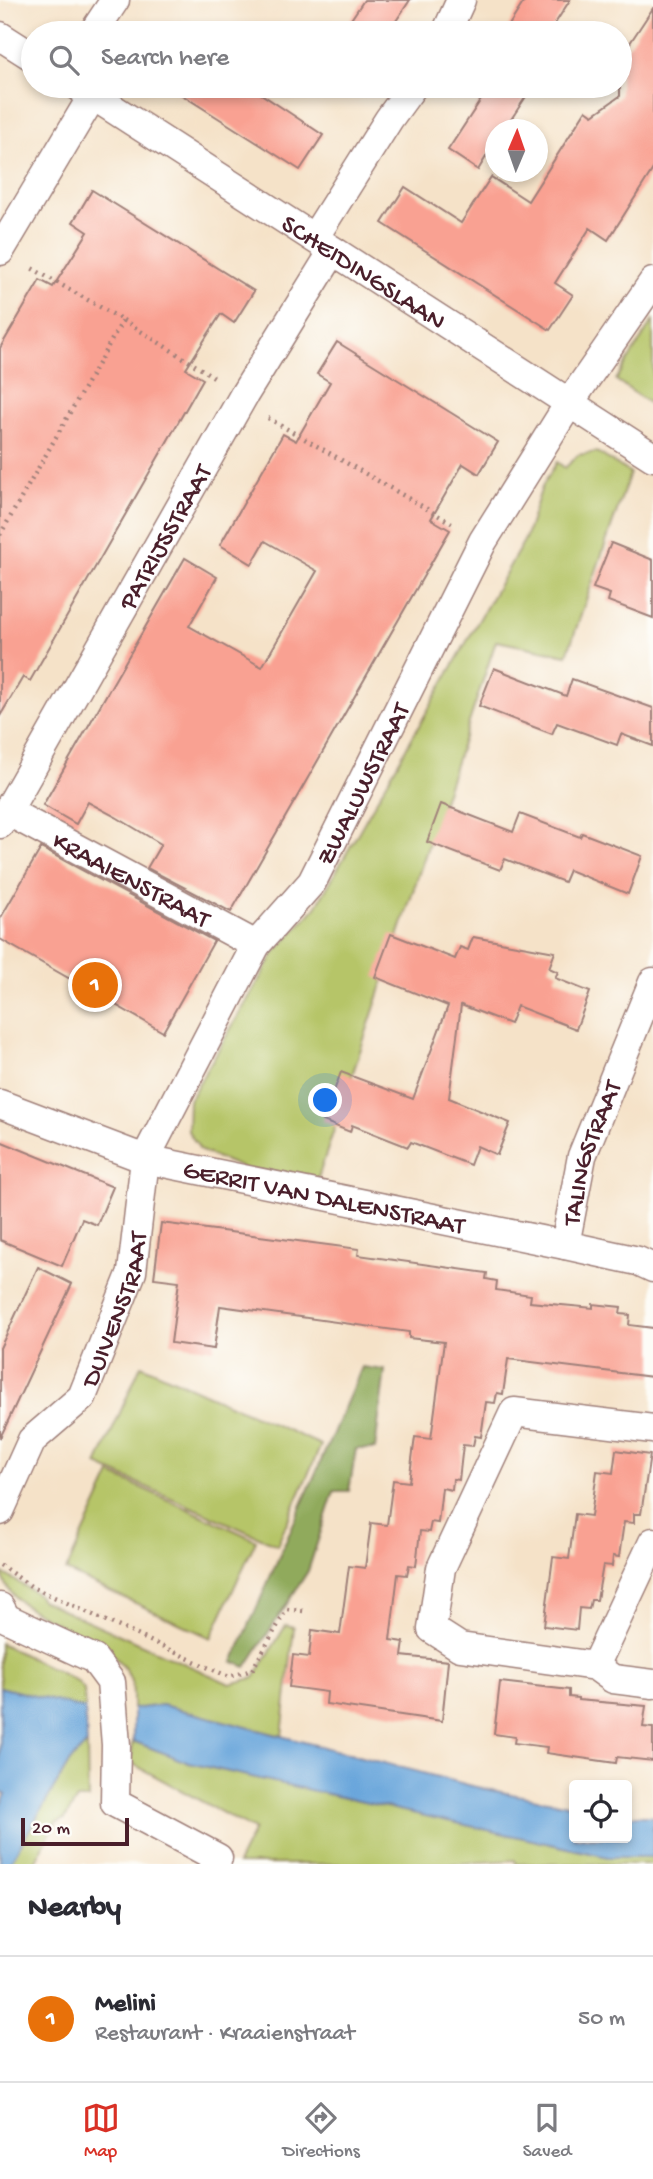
<!DOCTYPE html>
<html lang="en">
<head>
<meta charset="utf-8">
<style>
	:root { --surface:#fff; --page:#f7f7f7; --text:#2b2b33; --muted:#7c7c81; --line:#e1e1e2; --accent:#d93025 }
	body { margin:0; font-family:"Gochi Hand",sans-serif; background:var(--page); color:var(--text) }
	.controls { position:absolute; right:21px; bottom:21px; display:grid; overflow:hidden; border-radius:7px; box-shadow:0 4px 10px #0003 }
	.controls button { width:63px; height:63px; display:grid; place-items:center; padding:0; border:0; border-bottom:2px solid var(--line); background:var(--surface); color:var(--text); font:35px sans-serif }
	.compass { position:absolute; left:485px; top:119px; width:63px; height:63px; border-radius:50%; background:var(--surface); box-shadow:0 4px 10px #0003; rotate:2deg }
	.scale { position:absolute; left:21px; bottom:18px; width:108px; box-sizing:border-box; padding-left:7px; border:4px solid #4a1f2b; border-top:0; font-size:19px; line-height:24px; white-space:nowrap; color:#4a1f2b; -webkit-text-stroke:5px #fdfcf7; paint-order:stroke }
	.you { position:absolute; left:326px; top:1101px; width:24px; height:24px; margin:-18px; border:5px solid #fff; border-radius:50%; background:#1a73e8; box-shadow:0 0 0 10px #1a73e833 }
	.badge { display:grid; place-items:center; width:46px; height:46px; border-radius:50%; background:var(--accent); color:#fff; font-size:23px; font-weight:700 }
	.pin { position:absolute; translate:-50% -50%; border:4px solid #fff; box-shadow:0 2px 7px #0006 }
	.list { margin:0; padding:0; list-style:none }
	h2 { display:flex; justify-content:space-between; align-items:center; height:91px; margin:0; padding:0 28px; font-size:30px }
	h2 small { font-size:23px; font-weight:400; color:var(--muted) }
	.list li { display:grid; grid-template-columns:46px 1fr auto; gap:21px; align-items:center; box-sizing:border-box; height:126px; padding:0 28px; border-top:2px solid var(--line) }
	.list b { display:block; font-size:26px; white-space:nowrap }
	.list p { margin:0; font-size:23px; white-space:nowrap; color:var(--muted) }
	.list em { font-size:23px; font-style:normal; color:var(--muted) }
	.icon { flex:none; width:38px; height:38px; fill:none; stroke:currentColor; stroke-width:2; stroke-linecap:round; stroke-linejoin:round }
	.map { position:relative; flex:none; width:653px; height:1864px; overflow:hidden }
	.search { position:absolute; background:var(--surface); box-shadow:0 4px 10px #0003; left:21px; right:21px; top:21px; height:77px; display:flex; align-items:center; gap:18px; box-sizing:border-box; padding:0 24px; border-radius:38px; color:var(--muted); font-size:26px }
	.sheet { height:217px; background:var(--surface) }
	nav { display:flex; justify-content:space-around; align-items:center; box-sizing:border-box; height:98px; border-top:2px solid var(--line); background:var(--surface); font-size:19px; color:var(--muted) }
	nav a { display:grid; justify-items:center; gap:4px }
	nav .on { color:var(--accent) }
	.map>svg:first-child { display:block }
	.green { fill:#b6c568; stroke:#80724a; stroke-width:2 }
	.forest { fill:#90aa5c; stroke:#6d6444; stroke-width:2 }
	.water { fill:#69a6db; stroke:#5a6283; stroke-width:2 }
	.building { fill:#f9a192 }
	.lines { fill:none; stroke-linecap:round; stroke-linejoin:round }
	.street-casing { stroke:#a0807a; stroke-width:31 }
	.path { stroke:#a0807a; stroke-width:4.5; stroke-dasharray:2 5; stroke-linecap:butt }
	.street { stroke:#fff; stroke-width:28 }
	.labels { text-anchor:middle; stroke-width:5; stroke-linejoin:round; paint-order:stroke }
	.street-label { font-size:26px; fill:#4a1f2b; stroke:#fdfcf7 }
</style>
</head>
<body>
<div class="map">
<svg width="653" height="1864" viewBox="0 0 653 1864">
	<rect width="100%" height="100%" fill="#fdfcf7"/>
	<filter id="ink" filterUnits="userSpaceOnUse"><feTurbulence type="fractalNoise" baseFrequency=".0143" numOctaves="2"/><feDisplacementMap in="SourceGraphic" scale="14" xChannelSelector="R" yChannelSelector="G"/><feConvolveMatrix kernelMatrix="1 2 1 2 8 2 1 2 1" color-interpolation-filters="sRGB"/></filter>
	<filter id="wash" filterUnits="userSpaceOnUse"><feTurbulence type="fractalNoise" baseFrequency=".00686" numOctaves="4" result="noise"/><feDisplacementMap in="SourceGraphic" scale="28" xChannelSelector="R" yChannelSelector="G"/><feGaussianBlur stdDeviation="1.57" result="paint"/><feColorMatrix in="noise" values="0 0 0 0 0 0 0 0 0 0 0 0 0 0 0 0 0 1.4 0 .05"/><feComposite in="paint" operator="in"/></filter>
	<g filter="url(#wash)">
		<rect width="100%" height="100%" fill="#f5e2c8"/>
		<g class="green">
			<path d="M 653,320 L 653,406 L 616,380 Z"/>
			<path d="M 597,452 L 630,473 L 567,655 L 496,641 L 317,1181 L 245,1169 L 201,1151 L 188,1131 L 189,1100 L 276,951 L 316,907 L 525,539 L 542,487 L 557,462 L 565,468 L 578,455 Z"/>
			<path d="M 141,1365 L 321,1445 L 277,1545 L 97,1465 Z"/>
			<path d="M 111,1474 L 256,1540 L 211,1638 L 66,1571 Z"/>
			<path d="M 3,1573 L 37,1594 L 41,1600 L 230,1684 L 254,1678 L 286,1625 L 294,1627 L 282,1736 L 162,1705 L 133,1709 C 133,1698 134,1686 129,1676 C 106,1627 7,1621 3,1573 Z"/>
			<path d="M 0,1643 L 77,1681 L 84,1690 L 85,1709 L 0,1687 Z"/>
			<path d="M 133,1741 L 189,1763 L 608,1857 L 653,1857 L 653,1864 L 516,1864 L 515,1860 L 449,1864 L 237,1864 L 254,1830 L 131,1763 Z"/>
			<path d="M 87,1744 L 88,1799 L 77,1799 L 65,1819 L 56,1822 L 34,1864 L 9,1864 L 70,1761 Z"/>
		</g>
		<path class="forest" d="M 362,1367 L 385,1370 L 375,1449 L 356,1449 L 349,1491 L 334,1491 L 308,1571 L 246,1667 L 233,1662 Z"/>
		<g class="water">
			<path d="M 0,1687 L 85,1709 L 87,1744 L 70,1761 L 9,1864 L 0,1864 L 0,1805 L 6,1794 L 0,1791 Z"/>
			<path d="M 162,1705 L 480,1788 L 574,1806 L 574,1838 L 627,1838 L 627,1816 L 653,1816 L 653,1857 L 608,1857 L 189,1763 L 133,1741 L 133,1709 Z"/>
		</g>
		<g id="blocks">
			<g class="building">
				<path d="M 364,0 L 410,0 L 388,33 L 342,33 Z"/>
				<path d="M 525,0 L 570,0 L 549,33 L 504,33 Z"/>
				<path d="M 653,8 L 653,169 L 608,240 L 590,228 L 555,283 L 573,295 L 550,330 L 382,223 L 405,187 L 461,223 L 491,177 L 528,201 L 586,110 L 593,115 L 620,96 L 620,58 Z"/>
				<path d="M 168,86 L 249,86 L 323,135 L 300,170 Z"/>
				<path d="M 470,86 L 525,86 L 531,89 L 504,130 L 495,130 L 495,142 L 478,170 L 448,150 L 482,98 L 468,89 Z"/>
				<path d="M 92,190 L 254,291 L 234,323 L 221,314 L 186,369 L 203,379 L 30,681 L 23,677 L 0,716 L 0,348 L 40,280 L 53,287 L 88,232 L 73,222 Z"/>
				<path d="M 337,342 L 498,442 L 479,474 L 463,464 L 431,519 L 450,530 L 231,912 L 147,868 L 161,844 L 116,817 L 88,802 L 76,824 L 43,805 L 185,558 L 217,577 L 189,626 L 262,667 L 317,571 L 265,541 L 252,564 L 220,545 L 283,434 L 296,441 L 330,382 L 317,374 Z"/>
				<path d="M 611,543 L 653,560 L 653,618 L 608,601 L 610,594 L 593,588 Z"/>
				<path d="M 494,668 L 566,696 L 572,679 L 653,708 L 653,746 L 621,734 L 617,745 L 557,723 L 552,734 L 479,706 Z"/>
				<path d="M 441,804 L 513,832 L 520,814 L 580,837 L 582,833 L 642,856 L 628,894 L 569,870 L 564,882 L 505,859 L 500,870 L 427,842 Z"/>
				<path d="M 41,848 L 214,941 L 163,1032 L 0,939 L 0,919 Z"/>
				<path d="M 391,934 L 455,959 L 460,947 L 468,950 L 473,937 L 555,952 L 549,968 L 558,972 L 555,978 L 590,992 L 576,1029 L 517,1006 L 510,1024 L 461,1005 L 449,1098 L 510,1123 L 497,1155 L 477,1146 L 470,1165 L 411,1142 L 408,1147 L 352,1125 L 350,1132 L 323,1121 L 341,1072 L 413,1099 L 448,1006 L 375,977 Z"/>
				<path d="M 0,1141 L 113,1187 L 97,1225 L 82,1219 L 62,1266 L 0,1240 Z"/>
				<path d="M 161,1223 L 359,1249 L 358,1255 L 487,1273 L 486,1279 L 497,1281 L 496,1290 L 531,1295 L 530,1302 L 593,1308 L 593,1304 L 621,1307 L 620,1314 L 630,1315 L 629,1325 L 653,1328 L 653,1377 L 508,1359 L 503,1394 L 497,1393 L 495,1403 L 486,1402 L 481,1437 L 475,1436 L 473,1446 L 463,1445 L 459,1480 L 453,1479 L 452,1490 L 442,1488 L 438,1523 L 431,1522 L 429,1532 L 420,1531 L 416,1566 L 409,1565 L 407,1575 L 398,1574 L 390,1640 L 404,1642 L 402,1656 L 448,1661 L 442,1721 L 326,1704 L 327,1692 L 289,1687 L 293,1655 L 309,1657 L 312,1630 L 340,1634 L 349,1566 L 365,1568 L 371,1523 L 387,1525 L 393,1480 L 409,1482 L 415,1437 L 431,1439 L 444,1342 L 409,1338 L 409,1332 L 220,1306 L 214,1349 L 171,1343 L 179,1281 L 154,1278 Z"/>
				<path d="M 38,1267 L 72,1284 L 0,1438 L 0,1348 Z"/>
				<path d="M 616,1450 L 650,1455 L 641,1514 L 634,1514 L 634,1523 L 624,1522 L 619,1557 L 613,1556 L 612,1566 L 603,1565 L 597,1600 L 591,1600 L 589,1609 L 579,1608 L 577,1630 L 544,1626 L 553,1557 L 569,1559 L 575,1514 L 591,1516 L 597,1471 L 613,1473 Z"/>
				<path d="M 500,1682 L 569,1690 L 569,1697 L 578,1698 L 578,1700 L 646,1706 L 643,1727 L 653,1728 L 653,1761 L 617,1757 L 616,1763 L 546,1753 L 547,1747 L 514,1743 L 515,1737 L 494,1734 Z"/>
			</g>
		</g>
	</g>
	<g filter="url(#ink)">
		<use href="#blocks" fill-opacity="0" stroke="#a0807a" stroke-width="2"/>
		<g class="lines">
			<g class="street-casing">
				<g id="street">
					<path d="M 93,33 L 115,0"/>
					<path d="M 446,33 L 461,0"/>
					<path d="M 0,36 L 33,57"/>
					<path id="s1" d="M 78,86 L 653,457"/>
					<path d="M 314,238 L 389,119 L 413,86"/>
					<path d="M 0,251 L 93,95"/>
					<path id="s2" d="M 7,811 L 256,945"/>
					<path id="s3" d="M 0,824 L 244,395 L 333,251"/>
					<path id="s4" d="M 0,1104 L 145,1159 L 565,1245 L 638,1261 L 653,1268"/>
					<path id="s5" d="M 565,1245 L 582,1156 L 653,982"/>
					<path d="M 653,1429 L 514,1412 L 441,1568 L 432,1629 L 460,1647 L 595,1666 L 613,1679 L 653,1684"/>
					<path id="s6" d="M 0,1511 L 32,1440 L 82,1397 L 132,1272 L 145,1159 L 256,945 L 312,882 L 483,541 L 570,402 L 653,282"/>
					<path d="M 0,1607 L 6,1618 L 94,1659 L 111,1682 L 116,1745 L 115,1803 L 218,1858 L 214,1864"/>
					<path d="M 595,1666 L 653,1542"/>
				</g>
			</g>
			<g class="path">
				<path d="M 123,320 L 217,379"/>
				<path d="M 268,418 L 455,525"/>
				<path d="M 0,535 L 123,320 L 28,266"/>
				<path d="M 0,1565 L 32,1587 L 229,1677 L 252,1670 L 287,1609 L 304,1611"/>
			</g>
			<use href="#street" class="street"/>
		</g>
	</g>
	<g class="labels">
		<g class="street-label">
			<text dy="9" stroke="none"><textPath href="#s1" startOffset="341">SCHEIDINGSLAAN</textPath></text>
			<text dy="9" stroke="none"><textPath href="#s3" startOffset="331">PATRIJSSTRAAT</textPath></text>
			<text dy="9" stroke="none"><textPath href="#s6" startOffset="828">ZWALUWSTRAAT</textPath></text>
			<text dy="9" stroke="none"><textPath href="#s2" startOffset="142">KRAAIENSTRAAT</textPath></text>
			<text dy="9" stroke="none"><textPath href="#s5" startOffset="96">TALINGSTRAAT</textPath></text>
			<text dy="9" stroke="none"><textPath href="#s4" startOffset="338">GERRIT VAN DALENSTRAAT</textPath></text>
			<text dy="9" stroke="none"><textPath href="#s6" startOffset="238">DUIVENSTRAAT</textPath></text>
		</g>
	</g>
</svg>
<div class="controls">
<button><svg class="icon" aria-label="locate" viewBox="0 0 24 24"><circle cx="12" cy="12" r="6"/><path d="M12 2v4M12 18v4M2 12h4M18 12h4"/></svg></button>
</div>
<svg class="compass" viewBox="-18 -18 36 36"><path d="M0-13l5 13h-10z" fill="#e53935"/><path d="M0 13l5-13h-10z" fill="#7c7c81"/></svg>
<div class="scale">20 m</div>
<div class="you"></div>
<div class="pin badge" style="left:95px;top:985px;background:#e8710a">1</div>
<div class="search"><svg class="icon" aria-label="search" viewBox="0 0 24 24"><circle cx="10" cy="10" r="6"/><path d="M15 15l6 6"/></svg>Search here</div>
</div>
<section class="sheet">
<h2>Nearby<small></small></h2>
<ul class="list">
<li><span class="badge" style="background:#e8710a">1</span><div><b>Melini</b><p>Restaurant · Kraaienstraat</p></div><em>50 m</em></li>
</ul>
</section>
<nav>
<a class="on"><svg class="icon" aria-label="map" viewBox="0 0 24 24"><path d="M3 6l6-2 6 2 6-2v14l-6 2-6-2-6 2zM9 4v14M15 6v14"/></svg>Map</a>
<a><svg class="icon" aria-label="directions" viewBox="0 0 24 24"><path d="M12 3l9 9-9 9-9-9zM9 14v-3h6M13 9l2 2-2 2"/></svg>Directions</a>
<a><svg class="icon" aria-label="saved" viewBox="0 0 24 24"><path d="M7 4h10v16l-5-4-5 4z"/></svg>Saved</a>
</nav>
</body>
</html>
